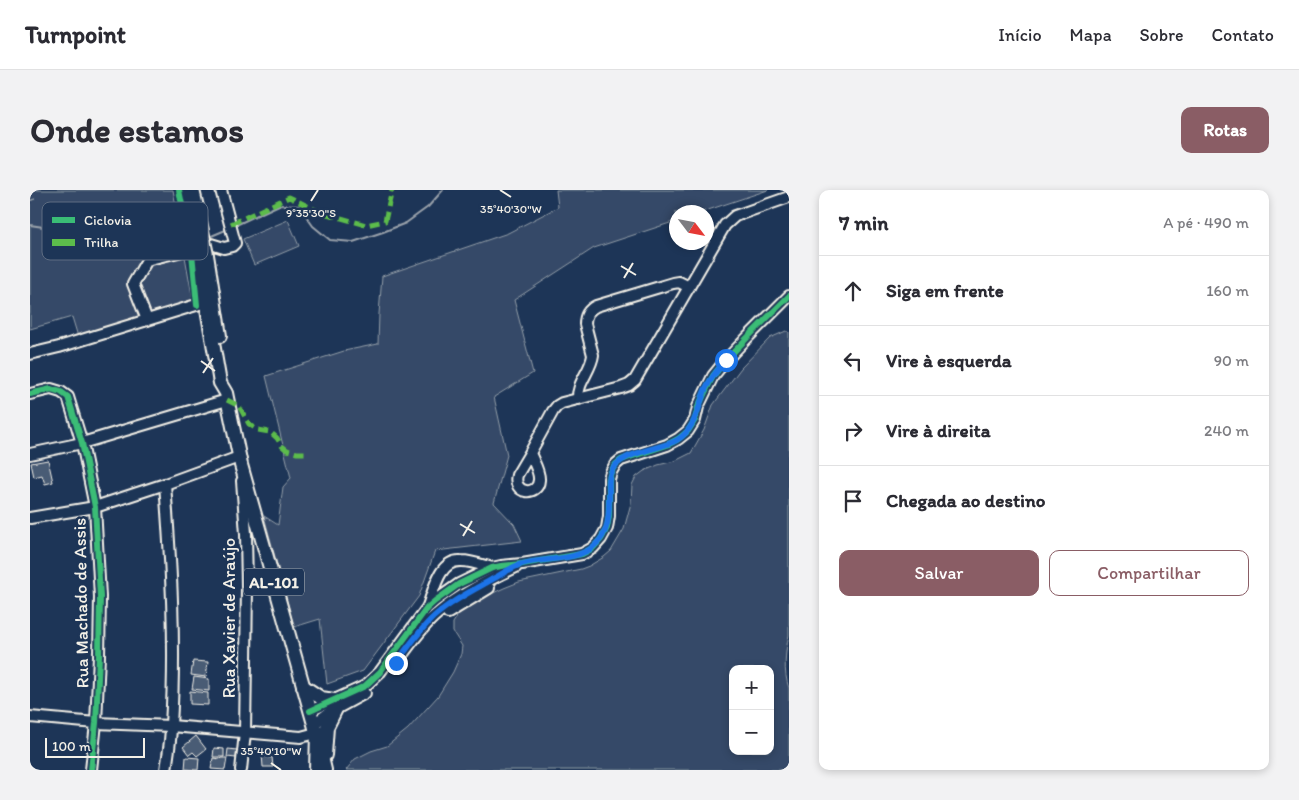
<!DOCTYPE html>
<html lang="pt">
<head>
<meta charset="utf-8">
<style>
	:root { --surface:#fff; --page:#f2f2f3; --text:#2b2b33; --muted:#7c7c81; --line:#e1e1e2; --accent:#8a5d65 }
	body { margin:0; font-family:Itim,sans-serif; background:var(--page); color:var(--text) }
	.controls { position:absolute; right:15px; bottom:15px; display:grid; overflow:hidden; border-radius:10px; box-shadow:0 2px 8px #0003 }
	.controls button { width:45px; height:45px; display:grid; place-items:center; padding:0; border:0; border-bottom:1px solid var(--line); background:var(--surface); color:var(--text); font:25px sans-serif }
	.compass { position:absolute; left:639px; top:15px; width:45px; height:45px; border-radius:50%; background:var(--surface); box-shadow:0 2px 8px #0003; rotate:122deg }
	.scale { position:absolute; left:15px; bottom:12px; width:100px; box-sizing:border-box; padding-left:5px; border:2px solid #f4f1e8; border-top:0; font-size:14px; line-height:18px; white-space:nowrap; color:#f4f1e8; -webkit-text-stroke:4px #1d3557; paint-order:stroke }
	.stop { position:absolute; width:15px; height:15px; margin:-11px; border:4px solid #1a73e8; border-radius:50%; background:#fff }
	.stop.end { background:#1a73e8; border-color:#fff; box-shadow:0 1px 5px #0008 }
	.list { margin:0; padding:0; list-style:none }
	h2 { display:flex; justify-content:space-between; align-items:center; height:65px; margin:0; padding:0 20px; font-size:21px }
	h2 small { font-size:16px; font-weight:400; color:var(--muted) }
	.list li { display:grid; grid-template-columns:32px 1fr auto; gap:15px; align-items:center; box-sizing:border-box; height:70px; padding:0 20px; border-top:1px solid var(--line) }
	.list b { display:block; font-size:19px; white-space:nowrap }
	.list em { font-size:16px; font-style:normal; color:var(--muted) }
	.actions { display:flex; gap:10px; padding:15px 20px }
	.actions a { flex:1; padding:11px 0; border:1px solid var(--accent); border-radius:10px; text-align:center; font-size:18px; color:var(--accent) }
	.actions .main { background:var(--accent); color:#fff }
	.icon { flex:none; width:28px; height:28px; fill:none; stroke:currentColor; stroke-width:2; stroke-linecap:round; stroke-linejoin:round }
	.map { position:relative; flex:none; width:759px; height:580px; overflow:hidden; border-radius:10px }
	header { display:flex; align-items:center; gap:30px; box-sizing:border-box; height:70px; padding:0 25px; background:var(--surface); border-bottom:1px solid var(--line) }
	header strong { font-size:24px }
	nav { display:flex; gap:28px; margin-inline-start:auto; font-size:18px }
	.intro { display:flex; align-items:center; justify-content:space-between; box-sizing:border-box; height:120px; padding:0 30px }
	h1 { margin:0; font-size:35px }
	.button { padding:12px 22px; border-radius:10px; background:var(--accent); color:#fff; font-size:18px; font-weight:700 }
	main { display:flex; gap:30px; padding:0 30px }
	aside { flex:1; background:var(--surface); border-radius:10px; box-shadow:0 2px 8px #0003 }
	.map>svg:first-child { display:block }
	.green { fill:#354a67; stroke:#949ea8; fill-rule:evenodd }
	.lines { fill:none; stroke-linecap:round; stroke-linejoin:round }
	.stream { stroke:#9aa2ab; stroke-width:2 }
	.building { fill:#485b74; stroke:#f4f1e8 }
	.minor-casing { stroke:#f4f1e8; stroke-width:14 }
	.major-casing { stroke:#f4f1e8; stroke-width:16 }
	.minor { stroke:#1d3557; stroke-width:10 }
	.major { stroke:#1d3557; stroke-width:12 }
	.major-bridge-casing { stroke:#f4f1e8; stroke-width:16; stroke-linecap:butt }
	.major-bridge { stroke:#1d3557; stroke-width:12 }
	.quiet { stroke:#5cbc4b; stroke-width:5; stroke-dasharray:10 5; stroke-linecap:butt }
	.cycleway-casing { stroke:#1d3557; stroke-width:9 }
	.cycleway { stroke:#3abd76; stroke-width:6 }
	.route { stroke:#1a73e8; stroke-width:6 }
	.ticks { fill:none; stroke:#f4f1e8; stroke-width:2 }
	.labels { text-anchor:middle; stroke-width:5; stroke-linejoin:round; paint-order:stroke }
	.shield { fill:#1d3557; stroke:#b4b9bc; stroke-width:1 }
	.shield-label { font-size:16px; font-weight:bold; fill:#f4f1e8 }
	.street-label { font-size:18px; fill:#f4f1e8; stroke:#1d3557 }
	.key { fill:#1d3557; stroke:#5e6d82; stroke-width:1 }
	.key-label { font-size:14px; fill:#f4f1e8 }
	.ticks-label { font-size:12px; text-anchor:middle; fill:#f4f1e8; stroke:#1d3557; stroke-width:5; stroke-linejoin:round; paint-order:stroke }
</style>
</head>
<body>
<header>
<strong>Turnpoint</strong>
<nav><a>Início</a><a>Mapa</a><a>Sobre</a><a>Contato</a></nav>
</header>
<div class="intro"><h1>Onde estamos</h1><a class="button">Rotas</a></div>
<main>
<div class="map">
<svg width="759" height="580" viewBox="0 0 759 580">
	<rect width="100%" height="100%" fill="#1d3557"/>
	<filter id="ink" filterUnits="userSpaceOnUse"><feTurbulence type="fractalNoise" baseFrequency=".02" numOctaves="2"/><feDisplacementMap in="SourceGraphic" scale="10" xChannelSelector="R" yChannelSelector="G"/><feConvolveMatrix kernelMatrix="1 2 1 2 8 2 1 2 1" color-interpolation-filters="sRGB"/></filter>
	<g filter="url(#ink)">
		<g class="green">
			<path d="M 0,0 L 143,0 L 163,111 L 49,150 L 42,127 L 0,139 L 0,11 L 5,9 L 0,10 Z"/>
			<path d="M 526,0 L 738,0 L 672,22 L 646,22 L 646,31 L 564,58 L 484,110 L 503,183 L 464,207 L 477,265 L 464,313 L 484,334 L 492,351 L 405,361 L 389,406 L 333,481 L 297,494 L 290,429 L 264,437 L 234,326 L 248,335 L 253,297 L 261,288 L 236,186 L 314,161 L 348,154 L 349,124 L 352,86 L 478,43 L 528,17 Z"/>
			<path d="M 258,30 L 269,56 L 224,75 L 213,49 Z"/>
			<path d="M 756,141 L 759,142 L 759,445 C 755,462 753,482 759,498 L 759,580 L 316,580 L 325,569 L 341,561 L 357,556 L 378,539 L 408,506 L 423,482 L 431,464 L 432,456 L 423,442 L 423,433 L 428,425 L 442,413 L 474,398 L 489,392 L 551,379 L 559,376 L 574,367 L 581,361 L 594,339 L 601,313 L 602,295 L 606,287 L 614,281 L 628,275 L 645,271 L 661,263 L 674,240 L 683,215 L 711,178 L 740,148 ZM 703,479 L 740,479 L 740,561 L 703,561 Z"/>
		</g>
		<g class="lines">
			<g class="stream">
				<path d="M 0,35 L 33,40 L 81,57 L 95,58 L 160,48"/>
				<path d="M 204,36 L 249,15 L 269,16 L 283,36 L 300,50 L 323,52 L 353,42 L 376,33 L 398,17 L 413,0"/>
				<path d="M 179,47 L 198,39"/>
			</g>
		</g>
		<g class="building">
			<path d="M 18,270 L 23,292 L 15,294 L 12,285 L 4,287 L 1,273 Z"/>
			<path d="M 163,471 L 178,472 L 176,487 L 161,485 Z"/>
			<path d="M 164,487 L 179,489 L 179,501 L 162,499 Z"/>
			<path d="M 160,501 L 178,503 L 178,515 L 160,514 Z"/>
			<path d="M 166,546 L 176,559 L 167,566 L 163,562 L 159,565 L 153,557 Z"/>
			<path d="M 184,558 L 194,559 L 194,567 L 183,567 Z"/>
			<path d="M 198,559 L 207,560 L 206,568 L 197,567 Z"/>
			<path d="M 232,564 L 237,564 L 238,568 L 242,567 L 243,577 L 233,577 Z"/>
			<path d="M 156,567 L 169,568 L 168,580 L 155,579 Z"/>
			<path d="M 183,568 L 190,569 L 191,568 L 197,568 L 195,580 L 181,579 Z"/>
		</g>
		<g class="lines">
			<g class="minor-casing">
				<g id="minor">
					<path d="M 117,130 L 103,94 L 117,70 L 120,69 L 181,54 L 194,58 L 202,56 L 205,53 L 191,0"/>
					<path d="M 0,164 L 29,157 L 176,112"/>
					<path d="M 0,204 L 21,199 L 31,202 L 38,207 L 52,253 L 65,317 L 70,407 L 69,466 L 66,533 L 61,580"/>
					<path d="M 548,209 C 547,192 561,181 563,165 L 555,134 C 555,125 558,120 566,116 L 643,93 L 649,92 L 659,97"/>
					<path d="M 500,263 C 503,271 510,282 509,290 C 508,307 482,304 487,285 L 500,263 L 523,221 L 527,216 L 532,213 L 591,198 L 599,195 L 605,190 L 695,35 L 705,26 L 759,7"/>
					<path d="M 0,264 L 52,253 L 197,210"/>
					<path d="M 135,294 C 141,374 146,454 141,535 C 141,550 138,565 136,580"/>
					<path d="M 0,328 L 65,317 L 135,294 L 209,267"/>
					<path d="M 398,416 C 404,400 409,370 431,371 C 441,371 452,375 462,378"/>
					<path d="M 418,423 L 459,398"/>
					<path d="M 365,474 C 377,459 392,436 407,424 C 430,404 459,390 486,377"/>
					<path d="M 280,521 L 335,496 L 350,482 L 397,418 L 405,411 L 429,394 L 462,378 L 471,376 L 492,374 L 552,364 L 563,358 L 571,349 L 577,338 L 579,326 L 579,289 L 581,282 L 585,275 L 591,270 L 637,255 L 648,249 L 658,241 L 665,230 L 668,217 L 683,186 L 696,170 L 717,148 L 759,106"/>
					<path d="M 0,527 L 66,533 L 141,536 L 271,547 L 286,543 L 285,580"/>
					<path d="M 284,534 L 300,522 L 335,503"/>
					<path d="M 211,580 L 215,543 L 217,397 L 216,344 L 212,291"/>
				</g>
			</g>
			<g class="major-casing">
				<g id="major">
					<path d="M 153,0 L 158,19"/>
					<path d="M 163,0 L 167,17"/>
					<path d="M 177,65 L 190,146"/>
					<path d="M 168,67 L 190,193 L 196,203 L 211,275 L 284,534 L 295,580"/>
					<path d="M 273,496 L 291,508 L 304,510"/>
					<path d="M 295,565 L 297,537 L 306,519"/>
				</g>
			</g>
			<use href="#minor" class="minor"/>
			<use href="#major" class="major"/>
			<g class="major-bridge-casing">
				<g id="major-bridge">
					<path d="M 167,17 L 177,65"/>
					<path d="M 158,19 L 168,67"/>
				</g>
			</g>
			<use href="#major-bridge" class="major-bridge"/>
			<g class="quiet">
				<path d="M 201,34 L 259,7 L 290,22 L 336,35 L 355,31 L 362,0"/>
				<path d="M 197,210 L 209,216 L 219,234 L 228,240 L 240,242 L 247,248 L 252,256 L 257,260 L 267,263 L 279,263"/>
			</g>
			<g class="cycleway-casing">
				<g id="cycleway">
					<path d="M 149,0 L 162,63 L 167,115"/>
					<path d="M 0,204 L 21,199 L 31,202 L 38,207 L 52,253 L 65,317 L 70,407 L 69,466 L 66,533 L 61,580"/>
					<path d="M 280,521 L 335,496 L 350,482 L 397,418 L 405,411 L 429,394 L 462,378 L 471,376 L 492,374 L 552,364 L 563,358 L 571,349 L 577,338 L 579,326 L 579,289 L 581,282 L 585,275 L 591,270 L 637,255 L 648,249 L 658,241 L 665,230 L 668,217 L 683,186 L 696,170 L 717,148 L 759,106"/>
				</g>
			</g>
			<use href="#cycleway" class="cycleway"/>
		</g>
	</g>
	<g class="lines" filter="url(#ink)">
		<path class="route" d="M 366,473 C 378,458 392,436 407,424 C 423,410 443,400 461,390 C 471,385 481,377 492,374 C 512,368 548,371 564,356 C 581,342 579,321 579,300 C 579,294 578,288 581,282 C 589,262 630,260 647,250 C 666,239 668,216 676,198 C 681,188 688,179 696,170"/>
	</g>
	<path class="ticks" d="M 470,0 L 481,7M 281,11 L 288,0M 591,76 L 606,85M 594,88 L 603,73M 171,171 L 185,181M 173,183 L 183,168M 430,334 L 445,343M 433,346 L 442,331M 241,573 L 251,580"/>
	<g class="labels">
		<rect class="shield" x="214" y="378.5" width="60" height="27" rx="4"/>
		<g class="shield-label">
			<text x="244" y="398">AL-101</text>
		</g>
		<g class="street-label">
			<text transform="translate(51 413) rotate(-91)" y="6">Rua Machado de Assis</text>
			<text transform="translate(199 428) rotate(-90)" y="6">Rua Xavier de Araújo</text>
		</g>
	</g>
	<rect x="12" y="12" width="166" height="58" rx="8" class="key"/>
	<rect x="22" y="27" width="23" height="6" fill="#3abd76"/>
	<rect x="22" y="49" width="23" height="7" fill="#5cbc4b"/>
	<g class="key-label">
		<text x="54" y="35">Ciclovia</text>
		<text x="54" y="57">Trilha</text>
	</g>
	<g class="ticks-label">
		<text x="481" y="23">35°40'30"W</text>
		<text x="281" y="27">9°35'30"S</text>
		<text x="241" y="565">35°40'10"W</text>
	</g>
</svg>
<div class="controls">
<button>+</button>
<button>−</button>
</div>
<svg class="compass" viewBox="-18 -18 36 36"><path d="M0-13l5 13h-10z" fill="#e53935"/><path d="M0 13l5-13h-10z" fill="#7c7c81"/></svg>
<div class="scale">100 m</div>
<div class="stop" style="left:696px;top:170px"></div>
<div class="stop end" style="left:366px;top:473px"></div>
</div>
<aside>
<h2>7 min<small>A pé · 490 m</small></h2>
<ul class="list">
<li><svg class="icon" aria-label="ahead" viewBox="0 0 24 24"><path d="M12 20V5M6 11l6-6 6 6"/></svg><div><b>Siga em frente</b></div><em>160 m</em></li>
<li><svg class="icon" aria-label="left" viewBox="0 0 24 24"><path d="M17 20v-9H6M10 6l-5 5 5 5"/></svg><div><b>Vire à esquerda</b></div><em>90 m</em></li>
<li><svg class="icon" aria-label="right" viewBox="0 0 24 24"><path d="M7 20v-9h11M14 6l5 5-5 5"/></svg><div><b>Vire à direita</b></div><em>240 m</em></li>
<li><svg class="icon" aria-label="arrive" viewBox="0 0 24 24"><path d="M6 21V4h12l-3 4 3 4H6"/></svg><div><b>Chegada ao destino</b></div></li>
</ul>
<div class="actions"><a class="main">Salvar</a><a>Compartilhar</a></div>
</aside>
</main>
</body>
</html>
